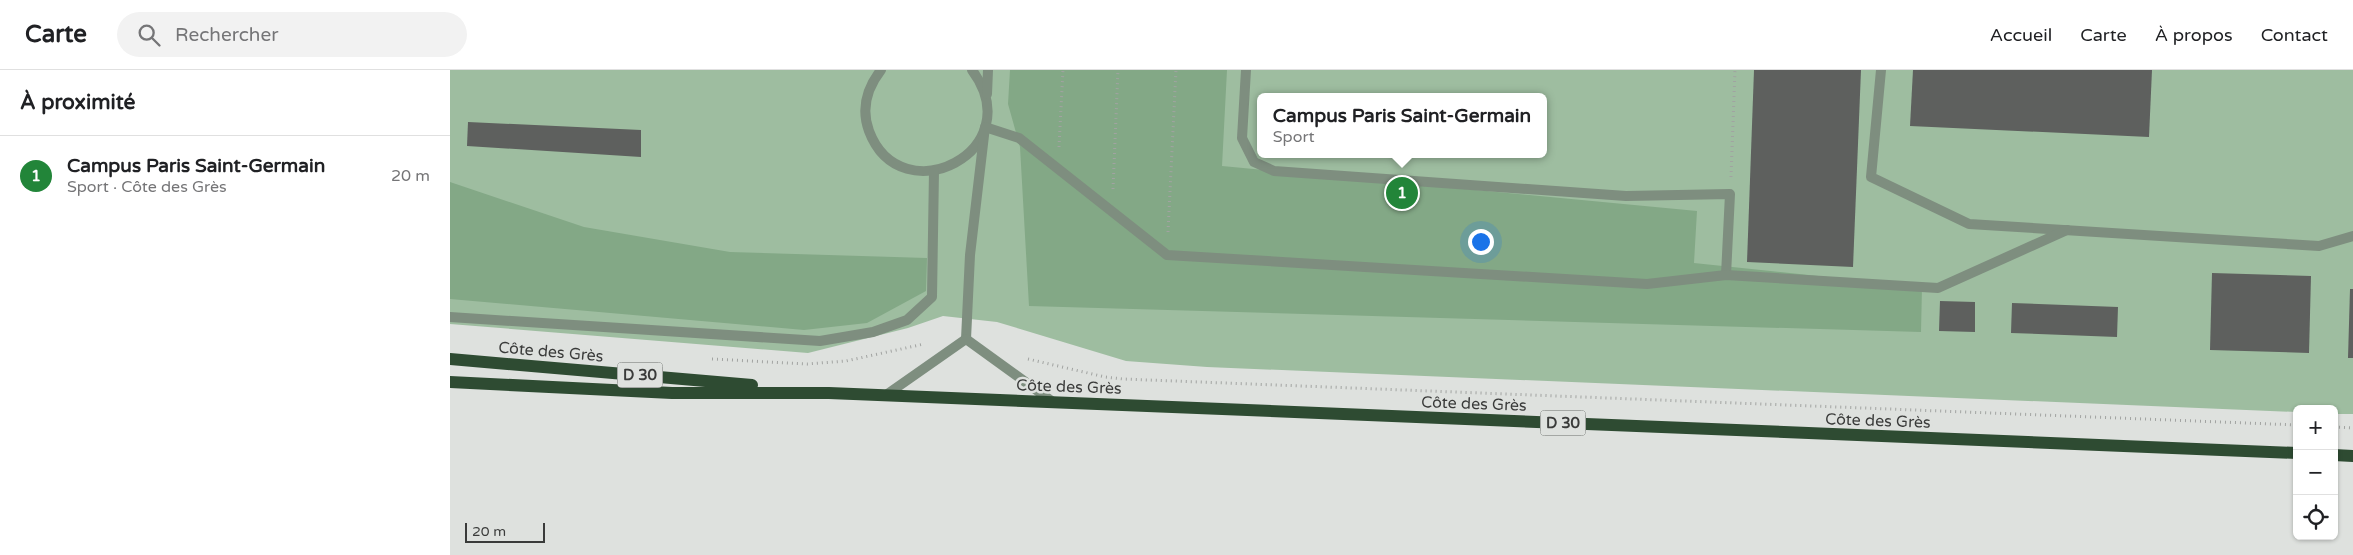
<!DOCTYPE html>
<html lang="fr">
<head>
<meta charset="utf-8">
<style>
	:root { --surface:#fff; --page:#f2f2f2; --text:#202124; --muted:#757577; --line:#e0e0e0; --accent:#228539 }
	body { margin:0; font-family:"Varela Round",sans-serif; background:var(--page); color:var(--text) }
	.controls { position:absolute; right:15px; bottom:15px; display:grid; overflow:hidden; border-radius:8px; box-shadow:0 1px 4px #0004 }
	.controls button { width:45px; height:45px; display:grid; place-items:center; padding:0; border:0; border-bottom:1px solid var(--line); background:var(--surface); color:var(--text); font:25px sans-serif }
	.scale { position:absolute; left:15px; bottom:12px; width:80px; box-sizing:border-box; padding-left:5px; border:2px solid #3a3b3a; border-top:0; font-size:14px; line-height:18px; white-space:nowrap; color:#3a3b3a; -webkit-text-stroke:4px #dee1de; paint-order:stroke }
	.you { position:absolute; left:1030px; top:171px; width:18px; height:18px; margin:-12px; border:4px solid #fff; border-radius:50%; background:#1a73e8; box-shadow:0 0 0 8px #1a73e833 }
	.badge { display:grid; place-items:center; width:32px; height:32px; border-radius:50%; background:var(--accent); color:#fff; font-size:16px; font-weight:700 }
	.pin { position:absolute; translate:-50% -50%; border:2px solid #fff; box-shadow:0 1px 5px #0006 }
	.popup { position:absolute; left:807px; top:23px; width:290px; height:65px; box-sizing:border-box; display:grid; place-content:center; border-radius:8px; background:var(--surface); filter:drop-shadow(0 1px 4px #0005); font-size:16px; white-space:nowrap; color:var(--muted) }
	.popup b { font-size:19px; color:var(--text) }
	.popup::after { content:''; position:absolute; left:50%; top:100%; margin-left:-10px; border:10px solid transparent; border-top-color:var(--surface) }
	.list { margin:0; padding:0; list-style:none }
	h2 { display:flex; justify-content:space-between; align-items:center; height:65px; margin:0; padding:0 20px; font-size:21px }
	h2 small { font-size:16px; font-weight:400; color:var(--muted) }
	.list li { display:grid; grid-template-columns:32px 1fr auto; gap:15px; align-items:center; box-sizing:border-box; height:80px; padding:0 20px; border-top:1px solid var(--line) }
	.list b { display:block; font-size:19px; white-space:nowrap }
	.list p { margin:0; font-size:16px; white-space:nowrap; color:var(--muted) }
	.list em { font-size:16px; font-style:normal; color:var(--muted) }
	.icon { flex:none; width:28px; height:28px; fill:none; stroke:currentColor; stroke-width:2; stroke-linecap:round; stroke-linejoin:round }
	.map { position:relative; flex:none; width:1903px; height:485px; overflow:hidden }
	header { display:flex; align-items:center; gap:30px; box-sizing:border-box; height:70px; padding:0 25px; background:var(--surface); border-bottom:1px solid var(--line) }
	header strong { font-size:24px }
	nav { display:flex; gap:28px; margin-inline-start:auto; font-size:18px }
	.search { width:350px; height:45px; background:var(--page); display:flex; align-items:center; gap:12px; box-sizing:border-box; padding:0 18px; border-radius:28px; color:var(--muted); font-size:19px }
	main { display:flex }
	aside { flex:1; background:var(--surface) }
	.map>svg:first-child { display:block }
	.green { fill:#9ebda0; fill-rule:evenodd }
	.forest { fill:#83a886 }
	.building { fill:#5e605e }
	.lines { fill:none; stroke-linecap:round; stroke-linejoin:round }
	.path { stroke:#a1a3a1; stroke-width:3; stroke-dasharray:1 4; stroke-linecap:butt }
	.service { stroke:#7e8e7f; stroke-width:10 }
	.primary { stroke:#2e4b32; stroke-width:12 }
	.labels { text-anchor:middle; stroke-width:5; stroke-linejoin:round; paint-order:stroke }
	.shield { fill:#dee1de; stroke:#6b6d6b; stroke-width:1 }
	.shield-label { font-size:15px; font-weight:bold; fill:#3a3b3a }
	.street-label { font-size:16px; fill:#3a3b3a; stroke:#dee1de }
</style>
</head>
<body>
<header>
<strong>Carte</strong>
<div class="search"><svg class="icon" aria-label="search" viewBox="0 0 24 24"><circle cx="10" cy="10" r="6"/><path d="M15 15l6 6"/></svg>Rechercher</div>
<nav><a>Accueil</a><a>Carte</a><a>À propos</a><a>Contact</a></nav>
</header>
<main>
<aside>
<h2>À proximité<small></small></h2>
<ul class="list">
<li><span class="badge">1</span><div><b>Campus Paris Saint-Germain</b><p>Sport · Côte des Grès</p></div><em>20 m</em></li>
</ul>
</aside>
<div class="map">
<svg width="1903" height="485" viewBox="0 0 1903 485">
	<rect width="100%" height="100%" fill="#dee1de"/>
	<path class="green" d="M 0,0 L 1903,0 L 1903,344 L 1884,344 L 1884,339 L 1847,339 L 1847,342 L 757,297 L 676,291 L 547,252 L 493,246 L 458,258 L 358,283 L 0,254 ZM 811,27 L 1093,27 L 1093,84 L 811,84 Z"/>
	<g class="forest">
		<path d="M 560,0 L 777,0 L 772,96 L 1247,141 L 1244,193 L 1472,217 L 1471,262 L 579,236 L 570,77 L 558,34 Z"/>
		<path d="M 0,112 L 134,157 L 280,182 L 477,188 L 476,221 L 417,253 L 354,260 L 0,229 Z"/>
	</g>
	<g class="building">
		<path d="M 1304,0 L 1411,0 L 1403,197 L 1297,192 Z"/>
		<path d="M 1463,0 L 1702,0 L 1699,67 L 1460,56 Z"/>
		<path d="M 18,52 L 191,60 L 191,87 L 17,76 Z"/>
		<path d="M 1762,203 L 1861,206 L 1859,283 L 1760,280 Z"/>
		<path d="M 1900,219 L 1903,219 L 1903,288 L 1898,288 Z"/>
		<path d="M 1490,231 L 1525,232 L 1525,262 L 1489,261 Z"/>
		<path d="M 1562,233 L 1668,237 L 1667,267 L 1561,263 Z"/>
	</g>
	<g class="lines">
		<g class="path">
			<path d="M 609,77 L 613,0"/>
			<path d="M 1281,107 L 1285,0"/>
			<path d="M 663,119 L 668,0"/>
			<path d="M 718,162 L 726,0"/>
			<path d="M 262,289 L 357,294 L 396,291 L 474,274"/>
			<path d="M 578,289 L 655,307 L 673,309 L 1847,355"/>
			<path d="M 1884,357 L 1903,358"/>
		</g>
		<g class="service">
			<path d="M 431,0 C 417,18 411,39 419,61 C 451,146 582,81 522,0"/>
			<path d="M 796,0 L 792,68 L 804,92 L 824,101 L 1176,126 L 1280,124 L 1276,205"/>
			<path d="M 1431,0 L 1421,107 L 1519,154 L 1869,176 L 1903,166"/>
			<path d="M 537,24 L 538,0"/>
			<path d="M 0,247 L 370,271 L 423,262 L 457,250 L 482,227 L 484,101"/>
			<path d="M 516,269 L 520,185 L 535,57 L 569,68 L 717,185 L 1197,214 L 1276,205 L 1488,218 L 1617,160"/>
			<path d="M 436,325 L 516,269 L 603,332"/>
		</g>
		<g class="primary">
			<path d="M 0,289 L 302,315"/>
			<path d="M 0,312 L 222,323 L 379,323 L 1847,383"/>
			<path d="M 1884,385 L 1903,386"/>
		</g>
	</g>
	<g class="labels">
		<g class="shield">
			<rect x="167.5" y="292.5" width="45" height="25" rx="4"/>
			<rect x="1090.5" y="340.5" width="45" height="25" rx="4"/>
		</g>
		<g class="shield-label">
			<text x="190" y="310">D 30</text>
			<text x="1113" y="358">D 30</text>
		</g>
		<g class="street-label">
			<text transform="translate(101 281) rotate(5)" y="6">Côte des Grès</text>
			<text transform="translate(619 316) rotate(2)" y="6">Côte des Grès</text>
			<text transform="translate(1024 333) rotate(2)" y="6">Côte des Grès</text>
			<text transform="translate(1428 350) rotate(2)" y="6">Côte des Grès</text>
		</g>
	</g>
</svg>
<div class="controls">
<button>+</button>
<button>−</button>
<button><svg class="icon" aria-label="locate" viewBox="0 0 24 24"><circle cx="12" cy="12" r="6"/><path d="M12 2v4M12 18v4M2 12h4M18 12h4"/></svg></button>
</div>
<div class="scale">20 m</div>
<div class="you"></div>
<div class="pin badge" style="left:952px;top:123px">1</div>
<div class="popup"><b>Campus Paris Saint-Germain</b>Sport</div>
</div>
</main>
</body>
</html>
